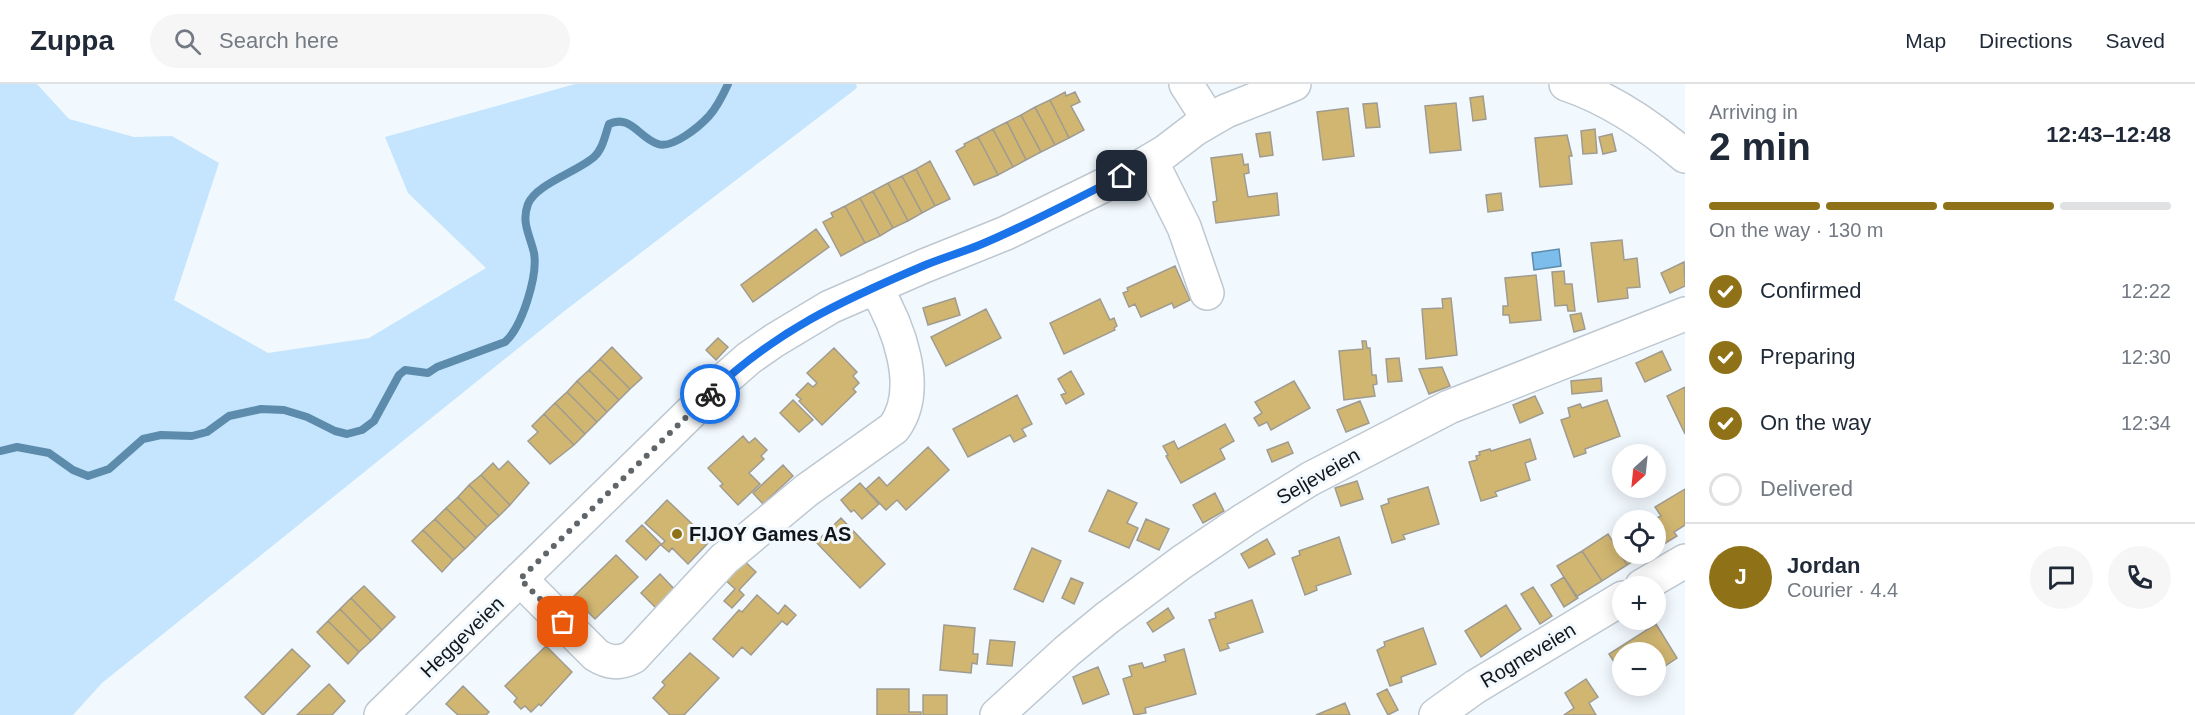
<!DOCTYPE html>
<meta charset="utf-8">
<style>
:root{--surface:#fff;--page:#f6f6f7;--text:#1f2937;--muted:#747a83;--line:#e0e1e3;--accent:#8f7217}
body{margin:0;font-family:Helvetica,sans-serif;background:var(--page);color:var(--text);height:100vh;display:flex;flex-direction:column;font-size:22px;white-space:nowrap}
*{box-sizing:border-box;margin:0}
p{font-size:20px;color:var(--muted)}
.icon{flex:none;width:33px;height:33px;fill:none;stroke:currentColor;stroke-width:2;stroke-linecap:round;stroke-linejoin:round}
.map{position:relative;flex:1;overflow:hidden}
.drawer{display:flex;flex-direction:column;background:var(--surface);width:510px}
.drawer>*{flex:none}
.needle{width:39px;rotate:207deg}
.controls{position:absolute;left:1612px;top:360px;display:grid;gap:12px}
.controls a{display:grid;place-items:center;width:54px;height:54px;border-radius:50%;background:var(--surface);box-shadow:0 3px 15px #0003;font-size:30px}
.pin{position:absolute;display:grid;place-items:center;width:51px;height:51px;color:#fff;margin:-26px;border-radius:12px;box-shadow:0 3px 9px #0006}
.courier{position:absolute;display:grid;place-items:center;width:60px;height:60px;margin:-30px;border:4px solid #1a73e8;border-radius:50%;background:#fff;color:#222;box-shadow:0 2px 8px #0007}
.summary em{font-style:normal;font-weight:800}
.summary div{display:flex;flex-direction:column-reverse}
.summary{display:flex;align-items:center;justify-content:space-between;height:102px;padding:0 24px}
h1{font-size:39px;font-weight:800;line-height:45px}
.bar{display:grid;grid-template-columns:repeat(4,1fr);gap:9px 6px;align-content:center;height:72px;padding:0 24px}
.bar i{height:8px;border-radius:4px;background:var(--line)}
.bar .selected{background:var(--accent)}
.bar p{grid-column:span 4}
.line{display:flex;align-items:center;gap:15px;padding:0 24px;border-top:2px solid var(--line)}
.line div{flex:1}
.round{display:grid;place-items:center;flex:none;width:63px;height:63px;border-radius:32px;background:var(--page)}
ol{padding:0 24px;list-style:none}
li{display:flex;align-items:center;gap:18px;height:66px}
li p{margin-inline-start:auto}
li .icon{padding:6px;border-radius:50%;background:var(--accent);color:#fff;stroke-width:4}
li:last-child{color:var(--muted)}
li i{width:33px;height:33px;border:3px solid var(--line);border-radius:50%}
header{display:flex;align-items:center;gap:36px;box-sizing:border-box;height:84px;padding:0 30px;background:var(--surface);border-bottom:2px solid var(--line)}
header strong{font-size:28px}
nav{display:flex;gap:33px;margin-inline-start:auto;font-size:21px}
.search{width:420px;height:54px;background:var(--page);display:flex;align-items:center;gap:15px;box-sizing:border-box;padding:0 21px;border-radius:33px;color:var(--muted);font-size:22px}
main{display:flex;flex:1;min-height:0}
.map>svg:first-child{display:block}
</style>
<header>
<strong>Zuppa</strong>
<div class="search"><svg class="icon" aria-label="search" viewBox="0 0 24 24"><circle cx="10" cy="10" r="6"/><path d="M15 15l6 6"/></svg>Search here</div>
<nav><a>Map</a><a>Directions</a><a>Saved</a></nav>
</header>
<main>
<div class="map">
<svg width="1685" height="631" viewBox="0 0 1685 631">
<rect width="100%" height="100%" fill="#f2f9fe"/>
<path fill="#c4e5fd" d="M0,0H37L69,35L134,53L172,52L219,79L174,216L268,269L369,254L486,184L408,109L385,53L575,0H856L857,4L567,225L102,599L73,631H0Z"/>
<path fill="#7cbdeb" stroke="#5c8bac" stroke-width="1.5" d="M1559,165L1561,182L1534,186L1532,169Z"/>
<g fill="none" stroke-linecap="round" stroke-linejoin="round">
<path stroke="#5c8bac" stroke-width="8" d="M0,367L17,363L49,369L73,386L88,392L109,385L143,355L161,351L192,352L207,348L229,332L261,325L284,326L307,333L335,347L347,350L362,346L374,337L399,291L405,286L428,289L437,283L505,258C522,243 538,192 534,169C530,151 521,139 528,120C536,100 577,88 594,73C603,65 605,51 609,40C631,30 639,54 658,60C672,65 699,43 709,32C717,23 723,11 728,0"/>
</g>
<path fill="#d1b671" stroke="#9f9b90" stroke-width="1.5" d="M1065,8L1066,12L1075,8L1080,18L1071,22L1084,46L1069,54L1050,16Z
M1483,12L1486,35L1473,37L1470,14Z
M1050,16L1069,54L1055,61L1035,23Z
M1377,19L1380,43L1366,44L1363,20Z
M1456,19L1461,66L1430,69L1425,22Z
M1035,23L1055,61L1041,68L1021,31Z
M1348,24L1354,72L1323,76L1317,28Z
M1021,31L1041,68L1026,76L1007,38Z
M1007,38L1026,76L1013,83L993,45Z
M993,45L1013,83L998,91L978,53Z
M1595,45L1597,69L1583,70L1581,47Z
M1270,48L1273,71L1260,73L1256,50Z
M1612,50L1616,67L1603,70L1599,53Z
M1567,51L1572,72H1569L1572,100L1540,103L1535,54Z
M978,53L998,91L974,101L956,67L965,62L964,60Z
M1242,70L1244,81L1248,80L1249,89L1244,90L1248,113L1277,109L1279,131L1216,139L1213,118L1217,117L1211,74Z
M930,77L950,115L935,122L916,85Z
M916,85L935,122L922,129L902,92Z
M902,92L922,129L908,137L888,99Z
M888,99L908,137L893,144L873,107Z
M873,107L893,144L880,152L860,114Z
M1501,109L1503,126L1488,128L1486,111Z
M860,114L880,152L865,159L845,122Z
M845,122L865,159L841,172L823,138L833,133L831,129Z
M816,145L829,163L753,218L741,201Z
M1622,156L1624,176L1637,174L1640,203L1627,204L1628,214L1598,218L1591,159Z
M1684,178L1685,202L1670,209L1661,189Z
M1175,182L1190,216L1174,224L1172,219L1141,233L1135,220L1129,223L1123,209L1128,207L1127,204Z
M1564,187L1565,200H1572L1575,227H1568L1567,221L1555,222L1552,188Z
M1536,191L1541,236L1510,239L1509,231H1503V222H1508L1505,194Z
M955,214L960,231L928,241L923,224Z
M1451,214L1457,271L1426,275L1422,225L1443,224L1442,215Z
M1100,215L1110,236L1114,234L1117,242L1114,244L1115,246L1064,270L1050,239Z
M986,225L1001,254L946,282L931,253Z
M1581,229L1585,245L1574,248L1570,231Z
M718,254L728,263L716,276L706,266Z
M1362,257H1366L1367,264H1370L1372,291H1376L1377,300L1373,301L1375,312L1344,316L1339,267L1363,265Z
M612,263L642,294L630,305L600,275Z
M834,264L857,288L853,292L859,299L853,305L856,308L822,341L799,317L801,315L796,311L808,299L813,303L817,299L807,289Z
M1662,267L1671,286L1645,298L1636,279Z
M1399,274L1402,297L1388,298L1386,275Z
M600,275L630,305L619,316L589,286Z
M1442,283L1450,302L1429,310L1419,285Z
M589,286L619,316L607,328L577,297Z
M1071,287L1084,310L1066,320L1061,311L1066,309L1058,295Z
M1601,294L1602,307L1572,310L1571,297Z
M577,297L607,328L597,338L567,308Z
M1294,297L1310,324L1271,346L1267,338L1259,342L1254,334L1262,329L1255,318Z
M1685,303V350L1667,312Z
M567,308L597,338L585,350L555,319Z
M1017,311L1032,340L1022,345L1026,352L1014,358L1010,351L968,373L953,345Z
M1535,312L1543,329L1520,339L1513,321Z
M793,316L813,336L799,348L780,329Z
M1607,316L1620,352L1585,365L1586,369L1574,373L1561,336L1570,333L1568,324L1580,320L1582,324Z
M1360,317L1369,339L1346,348L1337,326Z
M555,319L585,350L574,361L544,330Z
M544,330L574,361L550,380L528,357L538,348L532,342Z
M1225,340L1234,357L1220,365L1225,375L1181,399L1166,372L1168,371L1163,362L1174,357L1178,365Z
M743,352L749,359L755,354L767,366L761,372L764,375L749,389L760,400L738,421L720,402L723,400L708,384Z
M1530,355L1536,375L1525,379L1530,396L1495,408L1497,412L1481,417L1469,378L1477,376L1476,372L1480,371L1479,368L1490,365L1491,367Z
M1288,358L1293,369L1272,378L1267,366Z
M928,363L949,386L906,426L897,416L886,426L866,405L879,393L887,402Z
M508,377L529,399L510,421L481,391L493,379L499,386Z
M783,381L793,392L763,420L753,409Z
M481,391L510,421L499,432L469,401Z
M1357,397L1363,415L1341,422L1335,404Z
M860,399L879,420L862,435L854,426L851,428L841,416Z
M469,401L499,432L487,443L458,413Z
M1428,403L1439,440L1403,451L1405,455L1392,459L1381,422L1389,419L1388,415Z
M1685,405V441L1674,448L1677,452L1664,460L1656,447V436H1653L1661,432L1655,423Z
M1108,406L1137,419L1127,439L1138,444L1129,464L1089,447Z
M1215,409L1224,427L1203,439L1193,421Z
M458,413L487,443L476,454L446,424Z
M667,416L710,457L688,480L672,464L669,468L661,461L665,457L645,439Z
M446,424L476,454L465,465L435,435Z
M841,434L885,480L860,504L816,458Z
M435,435L465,465L453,476L423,446Z
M1146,435L1169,445L1159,466L1137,456Z
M642,441L661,460L646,476L626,457Z
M423,446L453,476L442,488L412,457Z
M1608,450L1627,481L1602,497L1582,467Z
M1339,453L1351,490L1316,502L1317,506L1305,511L1292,474L1300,471L1299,467Z
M1267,455L1275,470L1249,484L1241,470Z
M1032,464L1061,477L1043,518L1014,505Z
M1623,464V470H1645L1627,481L1618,467Z
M1582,467L1602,497L1576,513L1557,482Z
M616,471L638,493L595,535L573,513Z
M739,472L756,488L739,506L744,511L732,524L724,517L735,505L721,492Z
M660,490L678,509L659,527L641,509Z
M1564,493L1578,514L1564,523L1551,501Z
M1071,494L1083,499L1074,520L1062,514Z
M364,502L395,533L382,546L351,514Z
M1533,503L1552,532L1540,540L1521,510Z
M757,511L778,530L785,521L796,531L787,541L782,537L751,571L742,563L733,573L713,555L739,526L742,528Z
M351,514L382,546L371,557L340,525Z
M1252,516L1263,548L1227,560L1229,564L1220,567L1209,536L1216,534L1215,529Z
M1506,521L1521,545L1481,573L1465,547Z
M1168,524L1174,534L1153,548L1147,539Z
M340,525L371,557L359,568L328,537Z
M328,537L359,568L348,580L317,548Z
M1656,540L1677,574L1656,588V568H1623V592L1609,570Z
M944,541L975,544L973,570H978L977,580L972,579L971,589L940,586Z
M1423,544L1436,580L1401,593L1402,598L1390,602L1377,566L1385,562L1384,558Z
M990,556L1015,558L1012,582L987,580Z
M546,562L572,588L541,622L539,620L531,628L525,622L521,625L514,618L517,614L505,602Z
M292,565L310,582L263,631L245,613Z
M1184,565L1196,610L1145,624L1146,629L1134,631L1123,595L1132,592L1129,582L1142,579L1144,584L1166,577L1164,571Z
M690,569L719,594L684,631H670L653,614L665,601L662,598Z
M1098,583L1109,610L1083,620L1073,593Z
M1586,595L1598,613L1589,619L1596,631H1564L1574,624L1565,609Z
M329,600L345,617L332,631H297Z
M463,602L489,628L486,631H458L446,620Z
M877,605H909V628H921V631H877Z
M1387,605L1398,626L1388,631L1377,610Z
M923,611H947V631H923Z
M1345,619L1350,631H1316Z"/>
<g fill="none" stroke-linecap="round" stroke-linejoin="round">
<defs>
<path id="minor" d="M1186,0L1209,36
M1566,0C1611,15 1649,41 1685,72
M1151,77L1184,143L1207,209
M520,495L596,571C609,579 619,580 633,573L724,475L807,406L894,344C923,305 898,241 875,203
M1642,502L1685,477
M381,631L725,295L749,274L775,256L830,223L924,182L1006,149L1133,87L1165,68L1195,45L1226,27L1294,0
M997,631L1067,567L1107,534L1182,478L1244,436L1310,395L1449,323L1685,230
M1436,631L1475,603L1623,514"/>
</defs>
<use href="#minor" stroke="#bec8d1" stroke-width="36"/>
<use href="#minor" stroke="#fff" stroke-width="33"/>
</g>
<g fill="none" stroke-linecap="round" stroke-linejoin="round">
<path stroke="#606569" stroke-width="6" stroke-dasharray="0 10.8" d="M563,538L520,495L710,310"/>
<path stroke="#1a73e8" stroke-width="8" d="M710,310C775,247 841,217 923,182C942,174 963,168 982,160C1030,140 1075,115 1122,92"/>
</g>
<circle fill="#8f7217" stroke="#f2f9fe" stroke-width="2" cx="677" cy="450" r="6"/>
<g text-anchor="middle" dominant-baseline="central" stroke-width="6" stroke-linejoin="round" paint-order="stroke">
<g font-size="20" fill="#121619" stroke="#f2f9fe">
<text transform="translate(1318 392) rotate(-30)">Seljeveien</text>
<text transform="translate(462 553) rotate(-44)">Heggeveien</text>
<text transform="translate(1528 571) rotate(-31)">Rogneveien</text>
</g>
<g font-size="20" font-weight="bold" fill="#121619" stroke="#f2f9fe" text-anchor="start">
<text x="689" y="450">FIJOY Games AS</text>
</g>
</g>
</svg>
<div class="controls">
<a><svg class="needle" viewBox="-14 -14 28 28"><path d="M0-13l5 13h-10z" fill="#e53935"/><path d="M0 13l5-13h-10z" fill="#747a83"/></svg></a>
<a><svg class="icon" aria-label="locate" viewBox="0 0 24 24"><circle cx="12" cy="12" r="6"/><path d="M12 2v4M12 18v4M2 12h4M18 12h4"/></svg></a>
<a>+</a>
<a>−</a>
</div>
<div class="pin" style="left:563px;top:538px;background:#ea580c"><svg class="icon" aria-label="bag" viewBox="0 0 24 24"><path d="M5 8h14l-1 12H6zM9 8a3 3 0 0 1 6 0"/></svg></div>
<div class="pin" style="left:1122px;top:92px;background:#1f2937"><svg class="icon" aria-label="home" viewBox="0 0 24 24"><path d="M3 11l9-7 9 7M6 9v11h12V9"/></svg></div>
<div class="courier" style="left:710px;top:310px"><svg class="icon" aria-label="bike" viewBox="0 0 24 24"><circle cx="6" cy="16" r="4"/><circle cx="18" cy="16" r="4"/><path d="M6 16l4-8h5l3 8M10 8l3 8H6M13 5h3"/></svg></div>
</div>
<section class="drawer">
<div class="summary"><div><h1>2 min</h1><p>Arriving in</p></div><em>12:43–12:48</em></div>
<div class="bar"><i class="selected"></i><i class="selected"></i><i class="selected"></i><i></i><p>On the way · 130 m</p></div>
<ol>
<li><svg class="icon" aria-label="check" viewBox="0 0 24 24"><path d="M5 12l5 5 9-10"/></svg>Confirmed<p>12:22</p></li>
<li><svg class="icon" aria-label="check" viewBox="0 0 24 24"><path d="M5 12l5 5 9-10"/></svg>Preparing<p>12:30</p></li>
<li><svg class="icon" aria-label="check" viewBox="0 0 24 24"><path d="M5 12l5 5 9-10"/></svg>On the way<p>12:34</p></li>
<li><i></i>Delivered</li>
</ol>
<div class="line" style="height:108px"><b class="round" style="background:var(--accent);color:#fff">J</b><div><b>Jordan</b><p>Courier · 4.4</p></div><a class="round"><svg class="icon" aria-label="chat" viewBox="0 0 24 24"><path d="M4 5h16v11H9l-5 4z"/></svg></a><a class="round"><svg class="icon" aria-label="phone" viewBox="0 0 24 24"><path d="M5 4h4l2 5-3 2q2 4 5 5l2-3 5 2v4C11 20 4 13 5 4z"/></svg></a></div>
</section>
</main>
